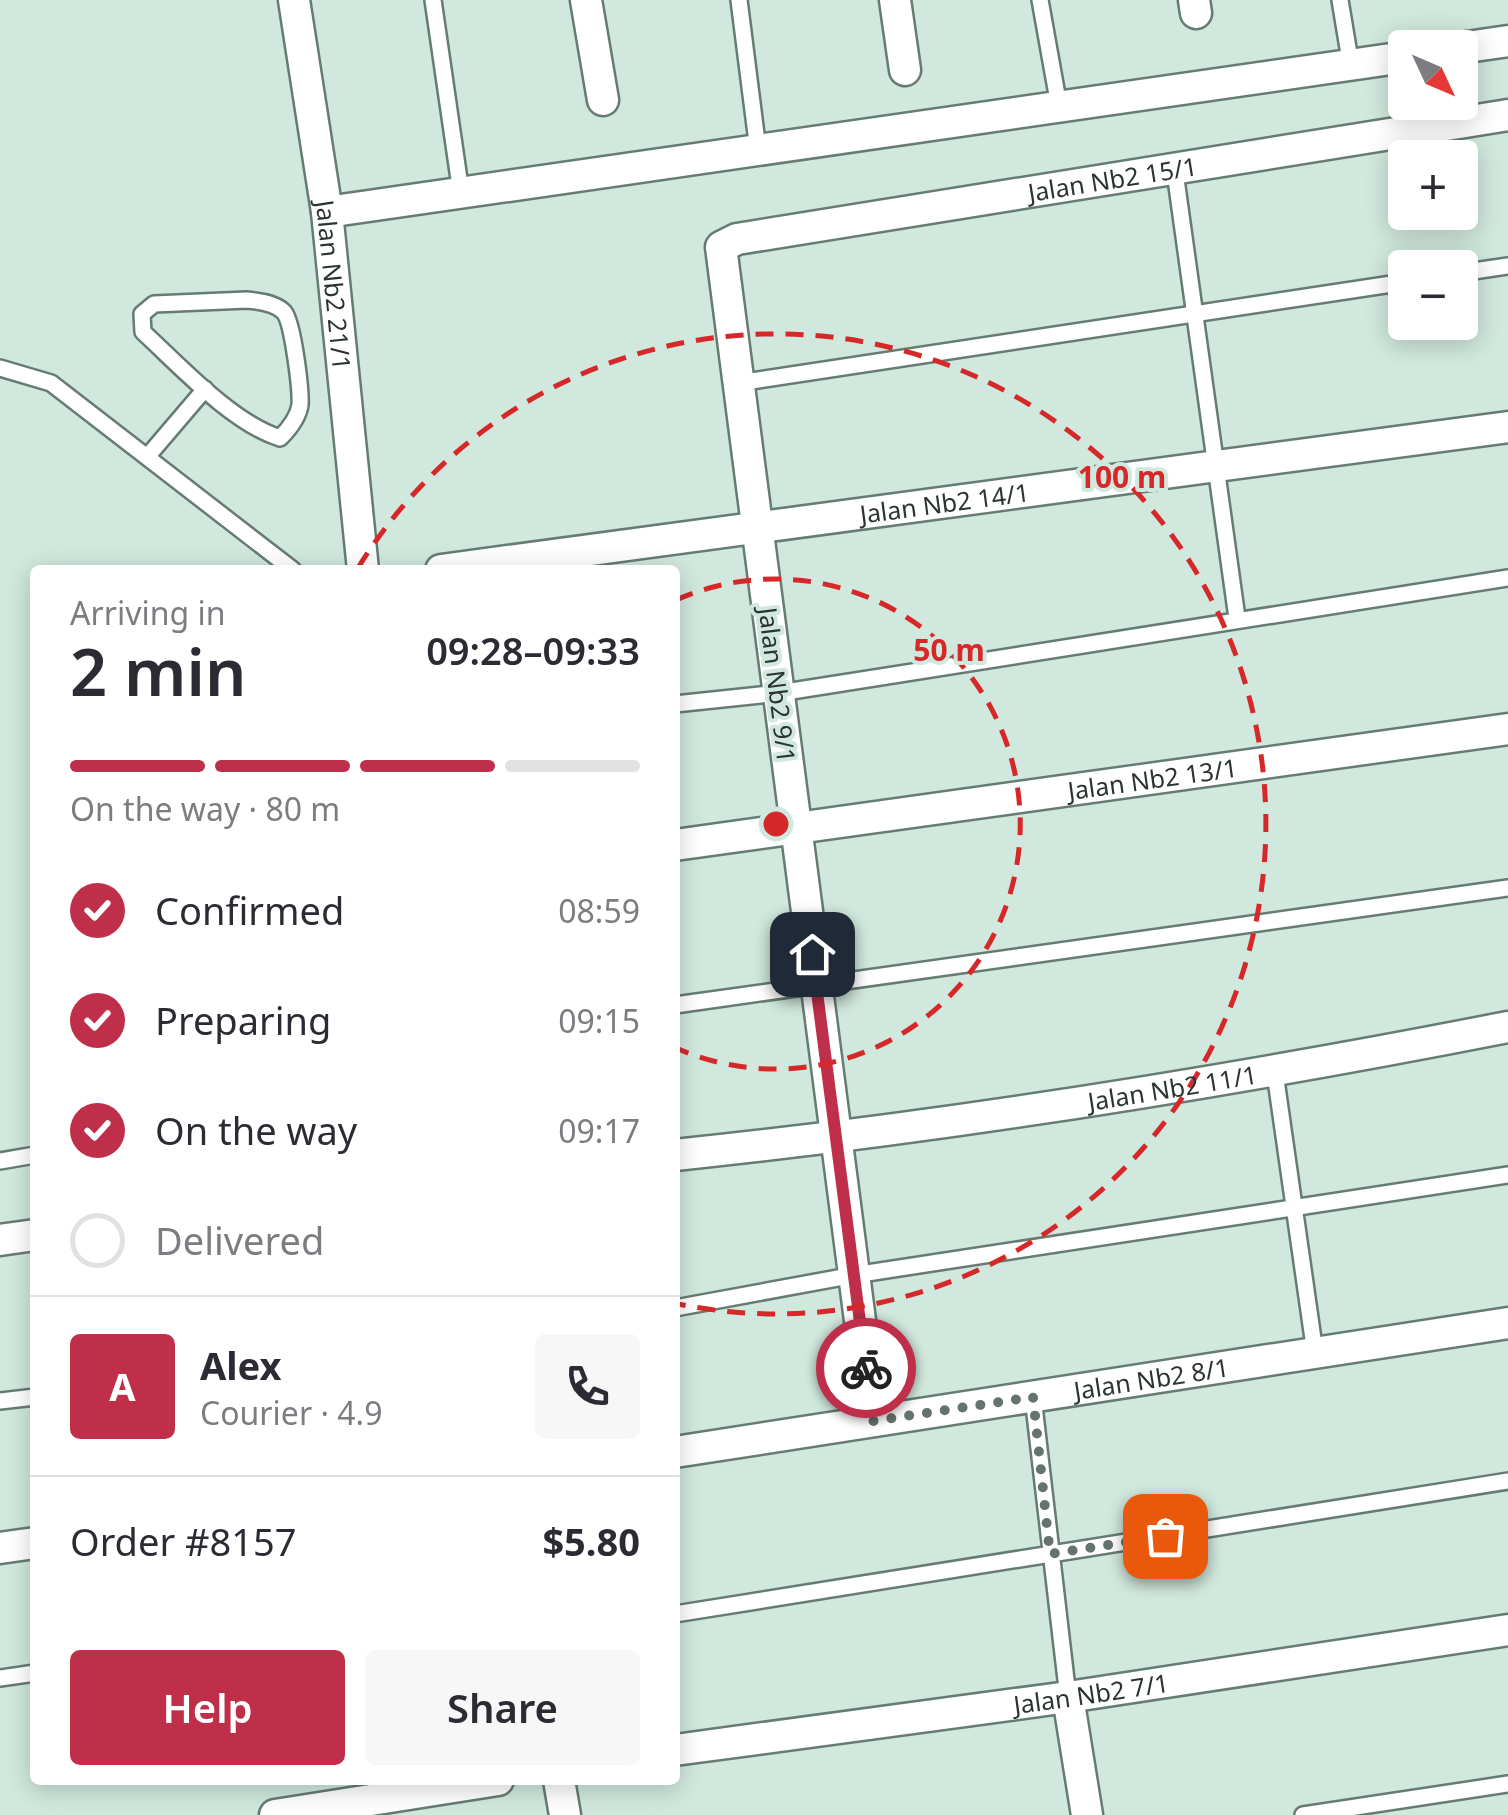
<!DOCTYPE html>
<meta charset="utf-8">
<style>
:root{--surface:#fff;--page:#f7f7f7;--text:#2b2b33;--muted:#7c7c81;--line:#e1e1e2;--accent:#c02f49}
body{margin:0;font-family:"Noto Sans",sans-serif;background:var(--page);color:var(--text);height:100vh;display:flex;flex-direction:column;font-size:38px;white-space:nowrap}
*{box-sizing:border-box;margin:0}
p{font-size:32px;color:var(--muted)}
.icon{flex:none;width:55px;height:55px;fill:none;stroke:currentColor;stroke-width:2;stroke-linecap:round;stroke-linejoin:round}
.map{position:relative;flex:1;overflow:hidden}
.details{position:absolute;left:30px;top:565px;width:650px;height:1220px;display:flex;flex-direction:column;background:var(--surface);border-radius:10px;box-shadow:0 5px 25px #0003}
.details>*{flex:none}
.needle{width:65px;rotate:134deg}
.tools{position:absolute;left:1388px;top:30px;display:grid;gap:20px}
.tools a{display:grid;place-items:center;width:90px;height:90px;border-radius:10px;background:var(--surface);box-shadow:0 5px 25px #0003;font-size:50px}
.pin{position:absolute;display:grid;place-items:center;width:85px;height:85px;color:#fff;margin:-42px;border-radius:20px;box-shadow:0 5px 15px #0006}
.courier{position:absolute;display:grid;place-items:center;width:100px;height:100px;margin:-50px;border:8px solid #c02f49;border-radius:50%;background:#fff;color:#222;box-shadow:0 2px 12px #0007}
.summary em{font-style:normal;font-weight:600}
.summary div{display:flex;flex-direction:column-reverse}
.summary{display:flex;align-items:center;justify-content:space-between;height:170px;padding:0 40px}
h1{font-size:65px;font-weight:600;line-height:75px}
.bar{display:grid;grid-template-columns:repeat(4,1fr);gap:15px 10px;align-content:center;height:120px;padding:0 40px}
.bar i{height:12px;border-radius:8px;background:var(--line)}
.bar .active{background:var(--accent)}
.bar p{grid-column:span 4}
.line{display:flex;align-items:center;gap:25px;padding:0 40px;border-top:2px solid var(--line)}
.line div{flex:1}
.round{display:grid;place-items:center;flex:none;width:105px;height:105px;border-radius:10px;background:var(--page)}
ol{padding:0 40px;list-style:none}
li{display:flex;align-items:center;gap:30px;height:110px}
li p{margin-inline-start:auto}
li .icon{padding:10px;border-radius:50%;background:var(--accent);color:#fff;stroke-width:4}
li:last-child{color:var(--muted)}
li i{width:55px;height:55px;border:5px solid var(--line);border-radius:50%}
.button{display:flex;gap:20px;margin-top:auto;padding:20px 40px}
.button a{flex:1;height:115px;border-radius:10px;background:var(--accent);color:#fff;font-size:40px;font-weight:600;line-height:115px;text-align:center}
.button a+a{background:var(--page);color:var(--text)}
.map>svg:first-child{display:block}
</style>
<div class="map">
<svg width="1508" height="1815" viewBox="0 0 1508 1815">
<rect width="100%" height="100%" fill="#d0e8dd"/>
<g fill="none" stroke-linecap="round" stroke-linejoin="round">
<defs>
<path id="service" d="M433,0L461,193
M739,0L758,150
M1040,0L1059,106
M1340,0L1351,66
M1175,172L1237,618
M1460,273L1508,266
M247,300C259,301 275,303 284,312C293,323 301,390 300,405C298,418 289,429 280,438C232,423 179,365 143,332L142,314L154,304Z
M0,368L51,383L293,570
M738,383L1405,282
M147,457L205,389
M675,704L779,693L1508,578
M675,1005L1508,888
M1275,1073L1315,1353
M0,1161L35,1155
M675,1308L854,1275L1508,1175
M1033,1397L1068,1697
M0,1401L35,1397
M675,1614L1508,1481
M0,1678L35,1673
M1303,1815L1508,1784"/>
<g id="minor">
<path id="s1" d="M294,0L327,212L363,570"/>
<path d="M586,0L603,100"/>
<path d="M895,0L905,70"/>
<path d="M1194,0L1196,13"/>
<path d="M1460,48L1508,41"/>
<path d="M327,212L1405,57"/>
<path id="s2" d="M441,570L1508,427"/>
<path id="s3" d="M675,845L1508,729"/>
<path id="s4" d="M675,1155C955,1126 1232,1081 1508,1027"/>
<path d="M0,1240L35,1235"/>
<path id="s5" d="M873,1421L721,247L737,239L1508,115"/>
<path id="s6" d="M675,1452L1508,1323"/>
<path d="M0,1548L35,1543"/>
<path d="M1068,1697L1087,1815"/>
<path id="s7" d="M675,1750L1068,1697L1508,1630"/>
<path d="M559,1780L565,1815"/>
<path d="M275,1815L498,1780"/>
</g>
</defs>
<use href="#service" stroke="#667c72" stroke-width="20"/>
<use href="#minor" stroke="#667c72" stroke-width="35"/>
<use href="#service" stroke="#fff" stroke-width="15"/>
<use href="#minor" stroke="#fff" stroke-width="30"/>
</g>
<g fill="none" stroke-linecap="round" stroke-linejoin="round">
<path stroke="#65736d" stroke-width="10" stroke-dasharray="0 18" d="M866,1368L873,1421L1033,1397L1050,1554L1165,1536"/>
<path stroke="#c02f49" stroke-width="12" d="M812,954L866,1368"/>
</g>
<g fill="none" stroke="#d62828" stroke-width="5" stroke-dasharray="18 12">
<path d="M676 600A245 245 0 1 1 676 1048"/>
<path d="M358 568A490 490 0 1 1 678 1304"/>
</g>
<g text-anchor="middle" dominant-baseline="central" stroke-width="8" stroke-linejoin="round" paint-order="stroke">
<g font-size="25" fill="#2b3430" stroke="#d0e8dd">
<text stroke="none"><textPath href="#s5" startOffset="1582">Jalan Nb2 15/1</textPath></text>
<text stroke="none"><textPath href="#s1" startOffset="288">Jalan Nb2 21/1</textPath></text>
<text stroke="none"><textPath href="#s2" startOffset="508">Jalan Nb2 14/1</textPath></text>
<text transform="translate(778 685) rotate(83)">Jalan Nb2 9/1</text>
<text stroke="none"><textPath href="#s3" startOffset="482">Jalan Nb2 13/1</textPath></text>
<text stroke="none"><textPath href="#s4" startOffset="502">Jalan Nb2 11/1</textPath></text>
<text stroke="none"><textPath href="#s6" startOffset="482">Jalan Nb2 8/1</textPath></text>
<text stroke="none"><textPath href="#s7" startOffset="420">Jalan Nb2 7/1</textPath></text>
</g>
</g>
<circle cx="776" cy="824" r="15" fill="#d62828" stroke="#d0e8dd" stroke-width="5"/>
<g font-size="30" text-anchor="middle" font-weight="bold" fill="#d62828" stroke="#d0e8dd" stroke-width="8" stroke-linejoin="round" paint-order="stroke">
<text x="1122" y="488">100 m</text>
<text x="949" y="661">50 m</text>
</g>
</svg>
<div class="tools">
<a><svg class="needle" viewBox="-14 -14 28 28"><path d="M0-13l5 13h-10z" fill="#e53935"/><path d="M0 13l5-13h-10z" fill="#7c7c81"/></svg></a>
<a>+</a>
<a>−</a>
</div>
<div class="pin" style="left:1165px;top:1536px;background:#ea580c"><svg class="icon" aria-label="bag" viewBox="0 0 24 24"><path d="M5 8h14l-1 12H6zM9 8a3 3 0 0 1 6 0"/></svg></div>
<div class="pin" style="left:812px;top:954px;background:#1f2937"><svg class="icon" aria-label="home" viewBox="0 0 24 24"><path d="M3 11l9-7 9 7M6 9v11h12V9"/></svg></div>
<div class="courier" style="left:866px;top:1368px"><svg class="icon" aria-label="bike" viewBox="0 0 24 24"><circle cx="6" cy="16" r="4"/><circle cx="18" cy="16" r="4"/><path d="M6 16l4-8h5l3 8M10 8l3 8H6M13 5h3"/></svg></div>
<section class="details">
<div class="summary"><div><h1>2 min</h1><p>Arriving in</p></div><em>09:28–09:33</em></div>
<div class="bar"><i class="active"></i><i class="active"></i><i class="active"></i><i></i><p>On the way · 80 m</p></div>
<ol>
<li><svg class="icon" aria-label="check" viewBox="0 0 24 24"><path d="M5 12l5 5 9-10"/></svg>Confirmed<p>08:59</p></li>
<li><svg class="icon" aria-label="check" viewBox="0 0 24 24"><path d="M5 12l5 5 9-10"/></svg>Preparing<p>09:15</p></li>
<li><svg class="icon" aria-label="check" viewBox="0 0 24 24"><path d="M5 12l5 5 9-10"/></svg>On the way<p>09:17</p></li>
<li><i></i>Delivered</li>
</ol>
<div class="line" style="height:180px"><b class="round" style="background:var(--accent);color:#fff">A</b><div><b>Alex</b><p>Courier · 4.9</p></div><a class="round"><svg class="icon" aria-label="phone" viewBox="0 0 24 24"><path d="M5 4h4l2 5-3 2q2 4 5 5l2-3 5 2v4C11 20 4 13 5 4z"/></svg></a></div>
<div class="line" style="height:130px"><div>Order #8157</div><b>$5.80</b></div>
<div class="button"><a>Help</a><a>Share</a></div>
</section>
</div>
